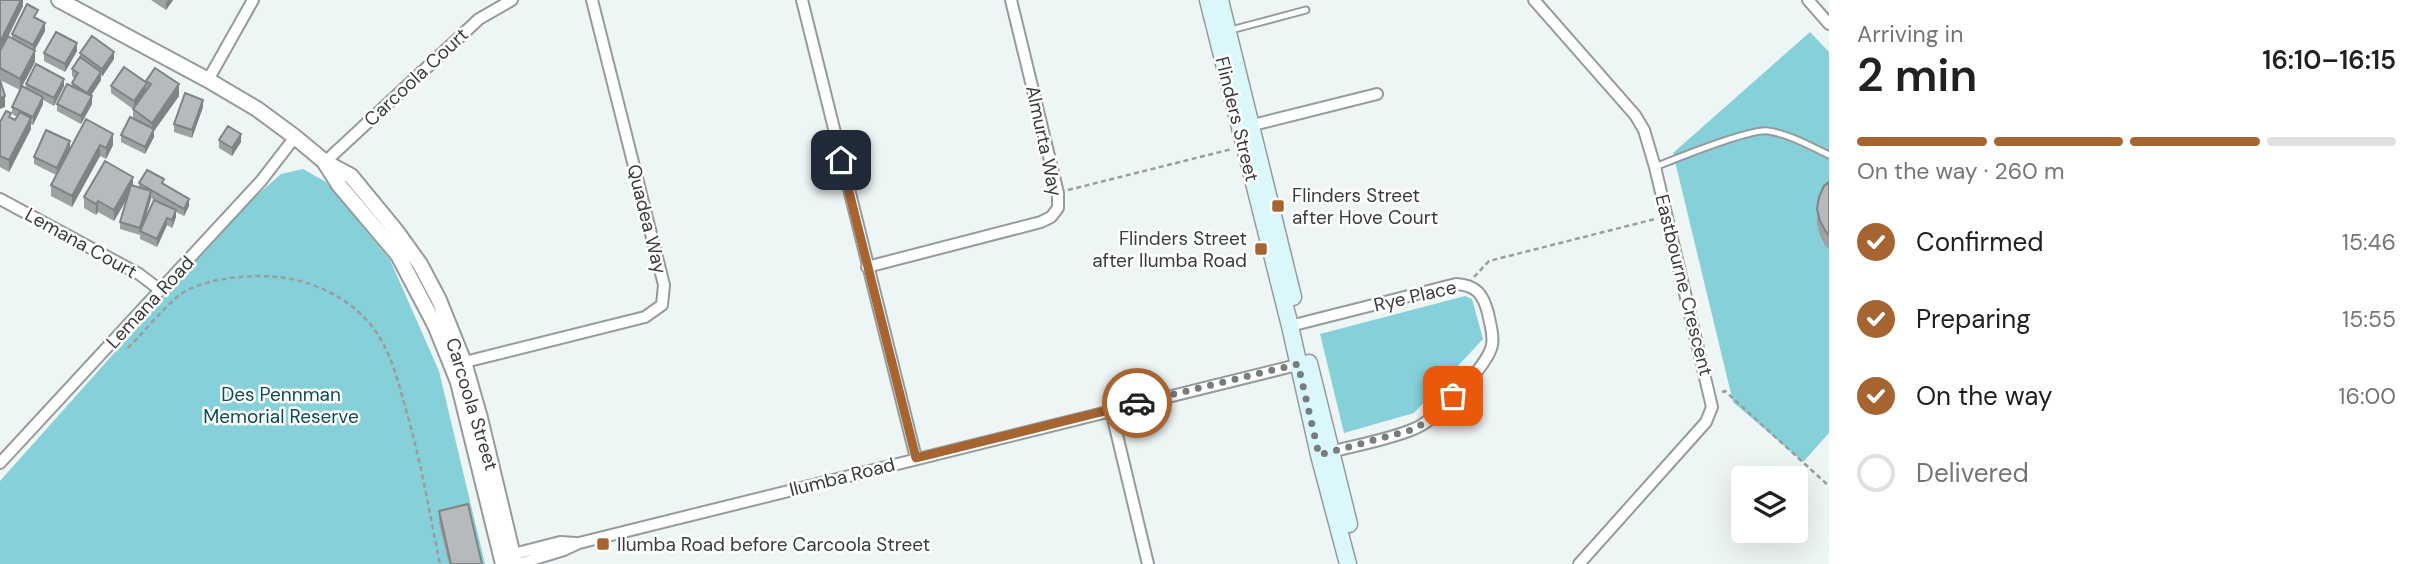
<!DOCTYPE html>
<meta charset="utf-8">
<style>
:root{--surface:#fff;--page:#f2f2f2;--text:#202124;--muted:#757577;--line:#e0e0e0;--accent:#a66431}
body{margin:0;font-family:"DM Sans",sans-serif;background:var(--page);color:var(--text);height:100vh;display:flex;flex-direction:column;font-size:26px;white-space:nowrap}
*{box-sizing:border-box;margin:0}
p{font-size:23px;color:var(--muted)}
.icon{flex:none;width:38px;height:38px;fill:none;stroke:currentColor;stroke-width:2;stroke-linecap:round;stroke-linejoin:round}
.map{position:relative;flex:1;overflow:hidden}
.details{display:flex;flex-direction:column;background:var(--surface);width:595px}
.details>*{flex:none}
.buttons{position:absolute;left:1731px;top:466px;display:grid;gap:14px}
.buttons a{display:grid;place-items:center;width:77px;height:77px;border-radius:7px;background:var(--surface);box-shadow:0 7px 28px #0002;font-size:35px}
.pin{position:absolute;display:grid;place-items:center;width:60px;height:60px;color:#fff;margin:-30px;border-radius:14px;box-shadow:0 4px 10px #0006}
.courier{position:absolute;display:grid;place-items:center;width:70px;height:70px;margin:-35px;border:5px solid #a66431;border-radius:50%;background:#fff;color:#222;box-shadow:0 2px 9px #0007}
.overview em{font-style:normal;font-weight:600}
.overview div{display:flex;flex-direction:column-reverse}
.overview{display:flex;align-items:center;justify-content:space-between;height:119px;padding:0 28px}
h1{font-size:46px;font-weight:600;line-height:52px}
.bar{display:grid;grid-template-columns:repeat(4,1fr);gap:10px 7px;align-content:center;height:84px;padding:0 28px}
.bar i{height:9px;border-radius:5px;background:var(--line)}
.bar .on{background:var(--accent)}
.bar p{grid-column:span 4}
ol{padding:0 28px;list-style:none}
li{display:flex;align-items:center;gap:21px;height:77px}
li p{margin-inline-start:auto}
li .icon{padding:7px;border-radius:50%;background:var(--accent);color:#fff;stroke-width:4}
li:last-child{color:var(--muted)}
li i{width:38px;height:38px;border:4px solid var(--line);border-radius:50%}
main{display:flex;flex:1;min-height:0}
.map>svg:first-child{display:block}
</style>
<main>
<div class="map">
<svg width="1829" height="564" viewBox="0 0 1829 564">
<rect width="100%" height="100%" fill="#eef5f5"/>
<path fill="#85d0d9" d="M1810,32L1829,52V433L1803,462L1733,402L1673,153Z
M303,169L326,182L390,260L439,371L485,564H0V481L249,202L281,174Z
M1465,296L1472,299L1483,339L1414,413L1344,433L1320,334Z"/>
<g fill="none" stroke-linecap="round" stroke-linejoin="round">
<defs>
<path id="service" d="M1231,30L1306,10
M1655,167C1675,159 1751,128 1768,131C1789,134 1810,146 1829,155"/>
<path id="minor" d="M802,0L916,458
M1534,0L1635,115L1644,130L1655,167L1712,407L1706,422L1579,564
M1808,0L1829,24
M208,80L253,0
M1245,127L1377,94
M325,162L479,19L512,0
M0,199L139,274L160,290
M867,267L1041,222L1051,217L1058,208V193L1011,0
M1290,326L1456,284C1476,285 1483,294 1488,313C1490,324 1494,335 1492,345C1488,366 1435,420 1416,428C1389,440 1356,445 1327,453
M457,364L645,317L662,305L664,285L592,0
M1111,410L1148,564
M0,463L261,181L295,137
M506,556L560,542L576,543
M518,564L564,550L579,543L1305,363"/>
<path id="tertiary" d="M59,0L208,80L257,109L295,137L325,162L351,176L397,232L420,264L439,300L464,362L480,418L515,564
M325,163L339,185L398,255L435,325L458,382L503,564"/>
<path id="secondary" d="M1208,0L1290,326L1319,455L1348,564
M1220,0L1293,297
M1309,363L1349,524"/>
</defs>
<use href="#service" stroke="#959b9c" stroke-width="9"/>
<use href="#minor" stroke="#959b9c" stroke-width="14"/>
<use href="#tertiary" stroke="#959b9c" stroke-width="18"/>
<use href="#secondary" stroke="#959b9c" stroke-width="19"/>
<path stroke="#989d9d" stroke-width="2.5" stroke-dasharray="5 3.5" stroke-linecap="butt" d="M1068,190L1232,149
M1474,277L1489,261L1655,219
M128,348C144,332 159,313 176,298C198,278 250,274 278,277C315,281 352,299 374,329C390,351 397,377 404,403C420,456 429,510 440,564
M1722,392L1725,391L1829,486"/>
<use href="#service" stroke="#fff" stroke-width="5"/>
<use href="#minor" stroke="#fff" stroke-width="10"/>
<use href="#tertiary" stroke="#fff" stroke-width="14"/>
<use href="#secondary" stroke="#daf8fc" stroke-width="16"/>
</g>
<path fill="#9ca1a2" fill-rule="evenodd" d="M0,0H23V6L8,37L12,38V34L38,18L37,19L45,31L34,51L35,62L20,90L0,80Z
M151,0H173L166,10Z
M77,51L65,72L44,61V53Z
M80,53L114,59L101,76V80L91,96L92,104L81,124L57,111V104L72,86V83L75,79L72,76V69L80,57Z
M146,81L179,96L154,131V137L145,154L121,142V135L133,119V109L111,93V86L146,83Z
M26,84L64,86L54,106L43,100V104L33,125L31,124V129L9,172L0,167V122L11,118L15,120L17,117L12,114V107L26,88Z
M203,107L192,138L174,132V124Z
M86,119L113,145L106,159L100,156L72,207L51,196V185L56,175L34,164V157L70,149Z
M219,140L241,142L232,156L219,148Z
M1829,182V249L1826,247L1820,236L1817,224V209Z
M139,183L164,184L189,206L184,216L176,212V217L172,228L167,225L157,247L140,239V235L120,229V222L128,197L114,221L98,212L96,215L84,208V197L133,186L139,188ZM151,198L158,202L145,219Z
M439,511L482,564H449L439,523Z"/>
<path fill="#7f8384" d="M21,0H23V6L0,53V42Z
M168,0H173L166,10V3Z
M45,23V31L33,53V45Z
M77,43V51L65,72V64Z
M35,51V62L20,90V79Z
M114,52V59L102,77V69Z
M101,72V80L87,101V93Z
M64,79V86L54,106V98Z
M146,84V91L134,109V101Z
M179,84V96L154,131V137L145,154V147L152,133V123Z
M5,96V107L0,109V98Z
M92,96V104L81,124V116Z
M43,97V104L33,125V117Z
M203,100V107L192,138V130Z
M31,118V129L9,172V160Z
M113,134V145L106,159V148Z
M241,134V142L232,156V148Z
M70,141V149L57,175V168Z
M100,145V156L72,207V196Z
M133,177V188L114,221V210Z
M151,191V199L141,232L140,231V228Z
M189,199V206L184,216V209Z
M98,201V212L96,215V204Z
M176,210V217L172,228V220Z
M167,218V225L157,247V239Z"/>
<path fill="#b5bbbc" stroke="#7f8384" stroke-width="2" d="M0,0H21L0,42Z
M27,4L38,10L34,17L45,23L33,45L12,34Z
M56,32L77,43L65,64L44,53Z
M8,36L35,51L20,79L0,68V51Z
M92,36L114,52L102,69L80,53Z
M80,57L101,72L87,93L72,83L78,73L72,69Z
M36,64L64,79L54,98L26,84Z
M124,67L147,83L134,101L111,86Z
M155,68L179,84L152,123L133,109L151,84L146,81Z
M0,80L5,96L0,98Z
M67,84L92,96L81,116L57,104Z
M22,86L43,97L33,117L12,107Z
M185,93L203,100L192,130L174,124Z
M6,111L11,113L9,117L15,120L20,112L31,118L9,160L0,156V122Z
M130,117L154,129L145,147L121,135Z
M86,119L113,134L106,148L100,145L72,196L51,185Z
M228,126L241,134L232,148L219,140Z
M46,130L70,141L57,168L34,157Z
M105,161L133,177L114,210L98,201L96,204L84,197Z
M147,170L164,179L162,183L189,199L184,209L139,183Z
M1829,182V235L1826,232L1820,221L1817,209L1819,197L1824,186Z
M131,185L151,191L140,228L120,222Z
M154,200L176,210L172,220L167,218L157,239L140,231Z
M468,504L482,564H451L439,511Z"/>
<g fill="none" stroke-linecap="round" stroke-linejoin="round">
<path stroke="#787c7d" stroke-width="7" stroke-dasharray="0 12.6" d="M1137,403L1298,364L1319,455L1415,429L1437,414L1453,396"/>
<path stroke="#a66431" stroke-width="9" d="M841,160L916,458L1137,403"/>
</g>
<g fill="#a66431" stroke="#fff" stroke-width="2.5">
<rect x="1271" y="199" width="14" height="14" rx="3.5"/>
<rect x="1254" y="242" width="14" height="14" rx="3.5"/>
<rect x="596" y="537" width="14" height="14" rx="3.5"/>
</g>
<g text-anchor="middle" dominant-baseline="central" stroke-width="5" stroke-linejoin="round" paint-order="stroke">
<g font-size="19" fill="#393b3c" stroke="#fff">
<text transform="translate(416 77) rotate(-43)">Carcoola Court</text>
<text transform="translate(1237 119) rotate(76)">Flinders Street</text>
<text transform="translate(1044 141) rotate(78)">Almurta Way</text>
<text transform="translate(647 219) rotate(76)">Quadea Way</text>
<text transform="translate(81 243) rotate(29)">Lemana Court</text>
<text transform="translate(1684 285) rotate(76)">Eastbourne Crescent</text>
<text transform="translate(1415 296) rotate(-13)">Rye Place</text>
<text transform="translate(150 302) rotate(-47)">Lemana Road</text>
<text transform="translate(472 404) rotate(73)">Carcoola Street</text>
<text transform="translate(842 477) rotate(-14)">Ilumba Road</text>
</g>
<g font-size="19" fill="#393b3c" stroke="#fff" text-anchor="start">
<text x="1292" y="195">Flinders Street<tspan x="1292" dy="22">after Hove Court</tspan></text>
<text x="1247" y="238" text-anchor="end">Flinders Street<tspan x="1247" dy="22">after Ilumba Road</tspan></text>
<text x="617" y="544">Ilumba Road before Carcoola Street</text>
</g>
<g font-size="19" fill="#0c4b51" stroke="#fff">
<text x="281" y="394">Des Pennman<tspan x="281" dy="22">Memorial Reserve</tspan></text>
</g>
</g>
</svg>
<div class="buttons">
<a><svg class="icon" aria-label="layers" viewBox="0 0 24 24"><path d="M12 4l9 5-9 5-9-5zM3 14l9 5 9-5"/></svg></a>
</div>
<div class="pin" style="left:1453px;top:396px;background:#ea580c"><svg class="icon" aria-label="bag" viewBox="0 0 24 24"><path d="M5 8h14l-1 12H6zM9 8a3 3 0 0 1 6 0"/></svg></div>
<div class="pin" style="left:841px;top:160px;background:#1f2937"><svg class="icon" aria-label="home" viewBox="0 0 24 24"><path d="M3 11l9-7 9 7M6 9v11h12V9"/></svg></div>
<div class="courier" style="left:1137px;top:403px"><svg class="icon" aria-label="car" viewBox="0 0 24 24"><path d="M5 17H2v-5l4-1 3-4h7l3 4 3 1v5h-3M9 17h6M6 11h13"/><circle cx="7" cy="17" r="2"/><circle cx="17" cy="17" r="2"/></svg></div>
</div>
<section class="details">
<div class="overview"><div><h1>2 min</h1><p>Arriving in</p></div><em>16:10–16:15</em></div>
<div class="bar"><i class="on"></i><i class="on"></i><i class="on"></i><i></i><p>On the way · 260 m</p></div>
<ol>
<li><svg class="icon" aria-label="check" viewBox="0 0 24 24"><path d="M5 12l5 5 9-10"/></svg>Confirmed<p>15:46</p></li>
<li><svg class="icon" aria-label="check" viewBox="0 0 24 24"><path d="M5 12l5 5 9-10"/></svg>Preparing<p>15:55</p></li>
<li><svg class="icon" aria-label="check" viewBox="0 0 24 24"><path d="M5 12l5 5 9-10"/></svg>On the way<p>16:00</p></li>
<li><i></i>Delivered</li>
</ol>
</section>
</main>
